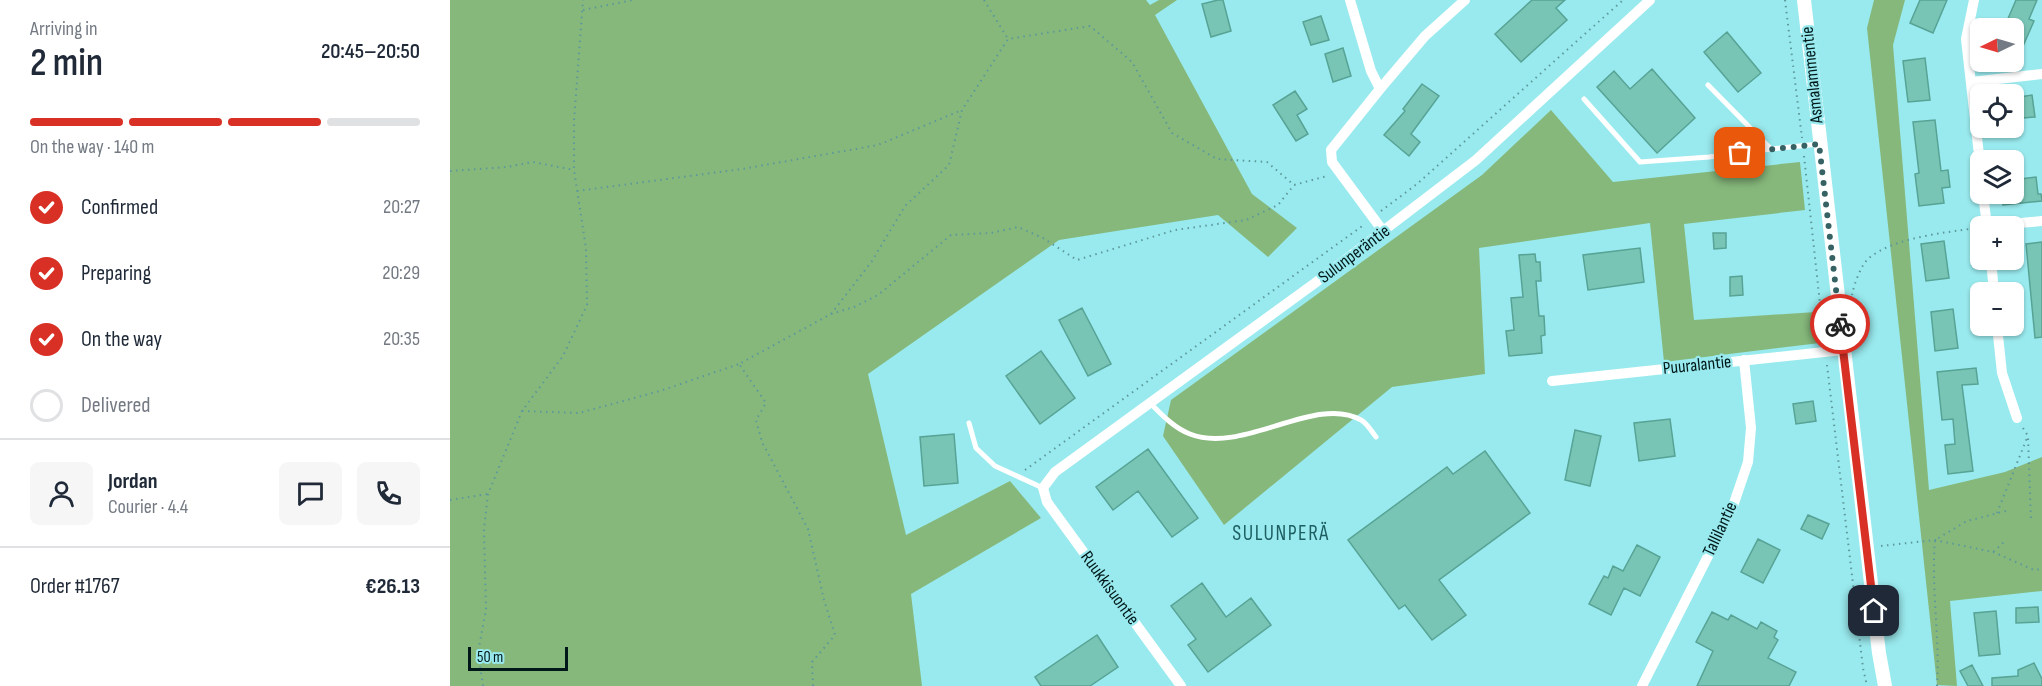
<!DOCTYPE html>
<meta charset="utf-8">
<style>
:root{--surface:#fff;--page:#f6f6f7;--text:#1f2937;--muted:#747a83;--line:#e0e1e3;--accent:#d93025}
body{margin:0;font-family:"Sofia Sans Condensed",sans-serif;background:var(--page);color:var(--text);height:100vh;display:flex;flex-direction:column;font-size:22px;white-space:nowrap}
*{box-sizing:border-box;margin:0}
p{font-size:20px;color:var(--muted)}
.icon{flex:none;width:33px;height:33px;fill:none;stroke:currentColor;stroke-width:2;stroke-linecap:round;stroke-linejoin:round}
.map{position:relative;flex:1;overflow:hidden}
.drawer{display:flex;flex-direction:column;background:var(--surface);width:450px}
.drawer>*{flex:none}
.needle{width:39px;rotate:265deg}
.tools{position:absolute;left:1520px;top:18px;display:grid;gap:12px}
.tools a{display:grid;place-items:center;width:54px;height:54px;border-radius:9px;background:var(--surface);box-shadow:0 2px 4px #0004;font-size:30px}
.scale{position:absolute;left:18px;bottom:15px;width:100px;box-sizing:border-box;padding-left:6px;border:3px solid #001819;border-top:0;font-size:16px;line-height:21px;white-space:nowrap;color:#001819;-webkit-text-stroke:4px #99eaee;paint-order:stroke}
.pin{position:absolute;display:grid;place-items:center;width:51px;height:51px;color:#fff;margin:-26px;border-radius:12px;box-shadow:0 3px 9px #0006}
.courier{position:absolute;display:grid;place-items:center;width:60px;height:60px;margin:-30px;border:4px solid #d93025;border-radius:50%;background:#fff;color:#222;box-shadow:0 2px 8px #0007}
.overview em{font-style:normal;font-weight:600}
.overview div{display:flex;flex-direction:column-reverse}
.overview{display:flex;align-items:center;justify-content:space-between;height:102px;padding:0 30px}
h1{font-size:39px;font-weight:600;line-height:45px}
.bar{display:grid;grid-template-columns:repeat(4,1fr);gap:9px 6px;align-content:center;height:72px;padding:0 30px}
.bar i{height:8px;border-radius:4px;background:var(--line)}
.bar .selected{background:var(--accent)}
.bar p{grid-column:span 4}
.line{display:flex;align-items:center;gap:15px;padding:0 30px;border-top:2px solid var(--line)}
.line div{flex:1}
.round{display:grid;place-items:center;flex:none;width:63px;height:63px;border-radius:9px;background:var(--page)}
ol{padding:0 30px;list-style:none}
li{display:flex;align-items:center;gap:18px;height:66px}
li p{margin-inline-start:auto}
li .icon{padding:6px;border-radius:50%;background:var(--accent);color:#fff;stroke-width:4}
li:last-child{color:var(--muted)}
li i{width:33px;height:33px;border:3px solid var(--line);border-radius:50%}
main{display:flex;flex:1;min-height:0}
.map>svg:first-child{display:block}
</style>
<main>
<section class="drawer">
<div class="overview"><div><h1>2 min</h1><p>Arriving in</p></div><em>20:45–20:50</em></div>
<div class="bar"><i class="selected"></i><i class="selected"></i><i class="selected"></i><i></i><p>On the way · 140 m</p></div>
<ol>
<li><svg class="icon" aria-label="check" viewBox="0 0 24 24"><path d="M5 12l5 5 9-10"/></svg>Confirmed<p>20:27</p></li>
<li><svg class="icon" aria-label="check" viewBox="0 0 24 24"><path d="M5 12l5 5 9-10"/></svg>Preparing<p>20:29</p></li>
<li><svg class="icon" aria-label="check" viewBox="0 0 24 24"><path d="M5 12l5 5 9-10"/></svg>On the way<p>20:35</p></li>
<li><i></i>Delivered</li>
</ol>
<div class="line" style="height:108px"><a class="round"><svg class="icon" aria-label="person" viewBox="0 0 24 24"><circle cx="12" cy="8" r="4"/><path d="M4 21q1-7 8-7t8 7"/></svg></a><div><b>Jordan</b><p>Courier · 4.4</p></div><a class="round"><svg class="icon" aria-label="chat" viewBox="0 0 24 24"><path d="M4 5h16v11H9l-5 4z"/></svg></a><a class="round"><svg class="icon" aria-label="phone" viewBox="0 0 24 24"><path d="M5 4h4l2 5-3 2q2 4 5 5l2-3 5 2v4C11 20 4 13 5 4z"/></svg></a></div>
<div class="line" style="height:78px"><div>Order #1767</div><b>€26.13</b></div>
</section>
<div class="map">
<svg width="1592" height="686" viewBox="0 0 1592 686">
<rect width="100%" height="100%" fill="#99eaee"/>
<path fill="#86b87b" d="M0,0H696L700,5L709,0H727L705,15L802,194L847,228L818,257L768,215L609,240L418,374L456,535L560,481L591,518L461,594L472,686H0Z
M1424,0H1455L1443,45L1479,490L1555,472L1592,457V591L1500,601L1507,686L1487,685L1417,28Z
M1101,110L1163,182L1350,162L1355,210L1234,224L1244,320L1366,312L1370,343L1214,362L1200,223L1029,248L1035,374L942,387L774,525L713,436L721,400L1032,175Z"/>
<path fill="#78c5b6" stroke="#57a395" stroke-width="1.5" d="M768,0H773L781,31L761,37L752,4Z
M1082,0H1115L1106,8L1117,20L1071,62L1045,34Z
M1470,0H1497L1483,33L1460,23Z
M1566,0H1587L1579,19L1584,21L1563,69V28H1554Z
M871,16L879,40L861,45L853,22Z
M1277,32L1311,73L1288,92L1254,52Z
M893,48L901,76L883,82L875,54Z
M1475,58L1480,100L1458,102L1453,61Z
M1202,69L1245,118L1207,153L1147,87L1164,71L1180,89Z
M972,84L989,96L961,134L970,142L959,156L934,135L955,111L953,109Z
M845,91L857,109L847,115L858,134L846,141L823,105Z
M1582,95L1585,117L1563,119V98Z
M1485,120L1491,171L1498,170L1500,187L1492,188L1494,203L1469,206L1465,174L1469,173L1463,122Z
M1586,177L1588,194H1591L1592,201L1553,205L1551,194H1563V180Z
M1263,233H1276V248L1264,249Z
M1494,241L1499,278L1476,281L1471,244Z
M1592,242V337L1585,338L1576,244Z
M1190,248L1194,282L1138,290L1133,255Z
M1085,254L1086,262H1090L1091,281H1086L1089,316H1094L1095,335L1091,336L1092,353L1059,356L1056,331L1064,330L1061,298L1073,297L1069,255Z
M1292,276L1293,295L1280,296V277Z
M632,308L661,364L638,376L609,320Z
M1503,309L1508,348L1485,351L1481,312Z
M591,351L625,398L590,424L556,376Z
M1526,368L1528,384L1512,385L1523,471L1498,474L1495,445L1505,444L1503,419L1492,420L1487,372Z
M1363,401L1366,421L1346,424L1343,404Z
M1220,419L1225,456L1189,461L1184,423Z
M1125,430L1151,436L1140,486L1115,480Z
M504,434L508,483L474,486L470,437Z
M698,449L748,518L722,537L688,491L663,510L646,487Z
M1035,451L1080,513L989,580L1016,615L982,640L955,605L949,609L898,540L997,467L1003,474Z
M1358,515L1379,524L1372,539L1351,529Z
M1308,539L1330,550L1313,583L1291,572Z
M1187,545L1210,557L1190,596L1174,588L1161,615L1139,604L1154,576L1158,578L1163,566L1173,571Z
M752,583L776,617L801,598L821,625L758,672L738,645L746,639L721,606Z
M1588,607L1589,622L1566,623V608Z
M1546,611L1550,654L1529,656L1524,613Z
M1262,612L1278,620L1281,615L1307,629L1311,622L1327,631L1324,637L1328,640L1318,658L1346,672L1339,686H1247L1263,651L1246,642Z
M647,635L668,667L640,686H591L585,677Z
M1584,663L1592,679V686H1542V678L1568,676V670Z
M1522,665L1533,686H1518L1510,671Z"/>
<g fill="none" stroke-linecap="round" stroke-linejoin="round">
<path stroke="#5d989b" stroke-width="2" stroke-dasharray="1.5 4.5" stroke-linecap="butt" d="M534,0L558,39
M1335,0L1352,138
M133,10L183,0
M1354,156L1374,341
M0,171L57,167L83,162L124,170
M127,191L292,169L428,145L512,110
M931,211L967,184L1173,0
M1402,295C1404,284 1411,265 1419,258C1445,237 1494,233 1526,228
M381,314L404,307L428,295L501,235L541,233L568,227L593,238L627,260L725,230L796,220L828,205L844,185
M1405,325V313
M1377,365L1413,668L1417,686
M72,411L129,413L210,391L289,364
M1573,428L1578,436L1581,522
M575,470L915,224
M0,500L38,494
M1547,513L1577,438
M1431,546L1485,540L1543,552L1554,542
M1543,552L1584,570L1592,569
M33,686L28,652L36,610L34,529L38,494L72,411L113,356L137,305L136,248L124,170V121L133,0
M363,686L362,662L385,635L374,600L358,529L312,442L306,420L316,403L289,364L381,314L422,261L455,206L499,165L512,110L558,39L640,26L682,62L722,133L767,159L817,162L844,185L877,176
M1487,686C1490,637 1481,589 1485,540L1517,521L1556,511"/>
<path stroke="#fff" stroke-width="5" d="M1258,85L1321,149L1369,144
M1134,99L1190,162L1259,157L1321,149
M700,403C711,414 724,428 740,434C793,455 865,394 911,420C917,423 922,432 926,437
M519,423L526,448L545,466L593,488"/>
<path stroke="#fff" stroke-width="10" d="M900,0L921,71L930,89L881,150L882,162L933,231
M1524,0L1516,39L1530,164
M1521,82L1592,74
M930,89L975,36L1015,0
M1533,194L1537,226L1592,221
M1541,260L1544,292
M1547,326L1552,373L1567,418
M1102,381L1393,350
M731,686L597,502L593,488L605,472L865,283L1026,160L1200,0
M1192,686L1282,509L1298,462L1301,428L1294,360"/>
<path stroke="#fff" stroke-width="14" d="M1354,0L1429,653L1435,686"/>
</g>
<g fill="none" stroke-linecap="round" stroke-linejoin="round">
<path stroke="#366264" stroke-width="6" stroke-dasharray="0 10.8" d="M1290,153L1369,144L1390,324"/>
<path stroke="#d93025" stroke-width="8" d="M1390,324L1424,611"/>
</g>
<g text-anchor="middle" dominant-baseline="central" stroke-width="4.5" stroke-linejoin="round" paint-order="stroke">
<g font-size="18" fill="#001819" stroke="#99eaee">
<text transform="translate(1362 75) rotate(-96)">Asmalammentie</text>
<text transform="translate(904 254) rotate(-37)">Sulunperäntie</text>
<text transform="translate(1247 365) rotate(-6)">Puuralantie</text>
<text transform="translate(1270 529) rotate(-65)">Tallilantie</text>
<text transform="translate(660 588) rotate(54)">Ruukkisuontie</text>
</g>
<g font-size="21" letter-spacing="1.5" fill="#1d5e61" stroke="#99eaee">
<text x="831" y="533">SULUNPERÄ</text>
</g>
</g>
</svg>
<div class="tools">
<a><svg class="needle" viewBox="-14 -14 28 28"><path d="M0-13l5 13h-10z" fill="#e53935"/><path d="M0 13l5-13h-10z" fill="#747a83"/></svg></a>
<a><svg class="icon" aria-label="locate" viewBox="0 0 24 24"><circle cx="12" cy="12" r="6"/><path d="M12 2v4M12 18v4M2 12h4M18 12h4"/></svg></a>
<a><svg class="icon" aria-label="layers" viewBox="0 0 24 24"><path d="M12 4l9 5-9 5-9-5zM3 14l9 5 9-5"/></svg></a>
<a>+</a>
<a>−</a>
</div>
<div class="scale">50 m</div>
<div class="pin" style="left:1290px;top:153px;background:#ea580c"><svg class="icon" aria-label="bag" viewBox="0 0 24 24"><path d="M5 8h14l-1 12H6zM9 8a3 3 0 0 1 6 0"/></svg></div>
<div class="pin" style="left:1424px;top:611px;background:#1f2937"><svg class="icon" aria-label="home" viewBox="0 0 24 24"><path d="M3 11l9-7 9 7M6 9v11h12V9"/></svg></div>
<div class="courier" style="left:1390px;top:324px"><svg class="icon" aria-label="bike" viewBox="0 0 24 24"><circle cx="6" cy="16" r="4"/><circle cx="18" cy="16" r="4"/><path d="M6 16l4-8h5l3 8M10 8l3 8H6M13 5h3"/></svg></div>
</div>
</main>
